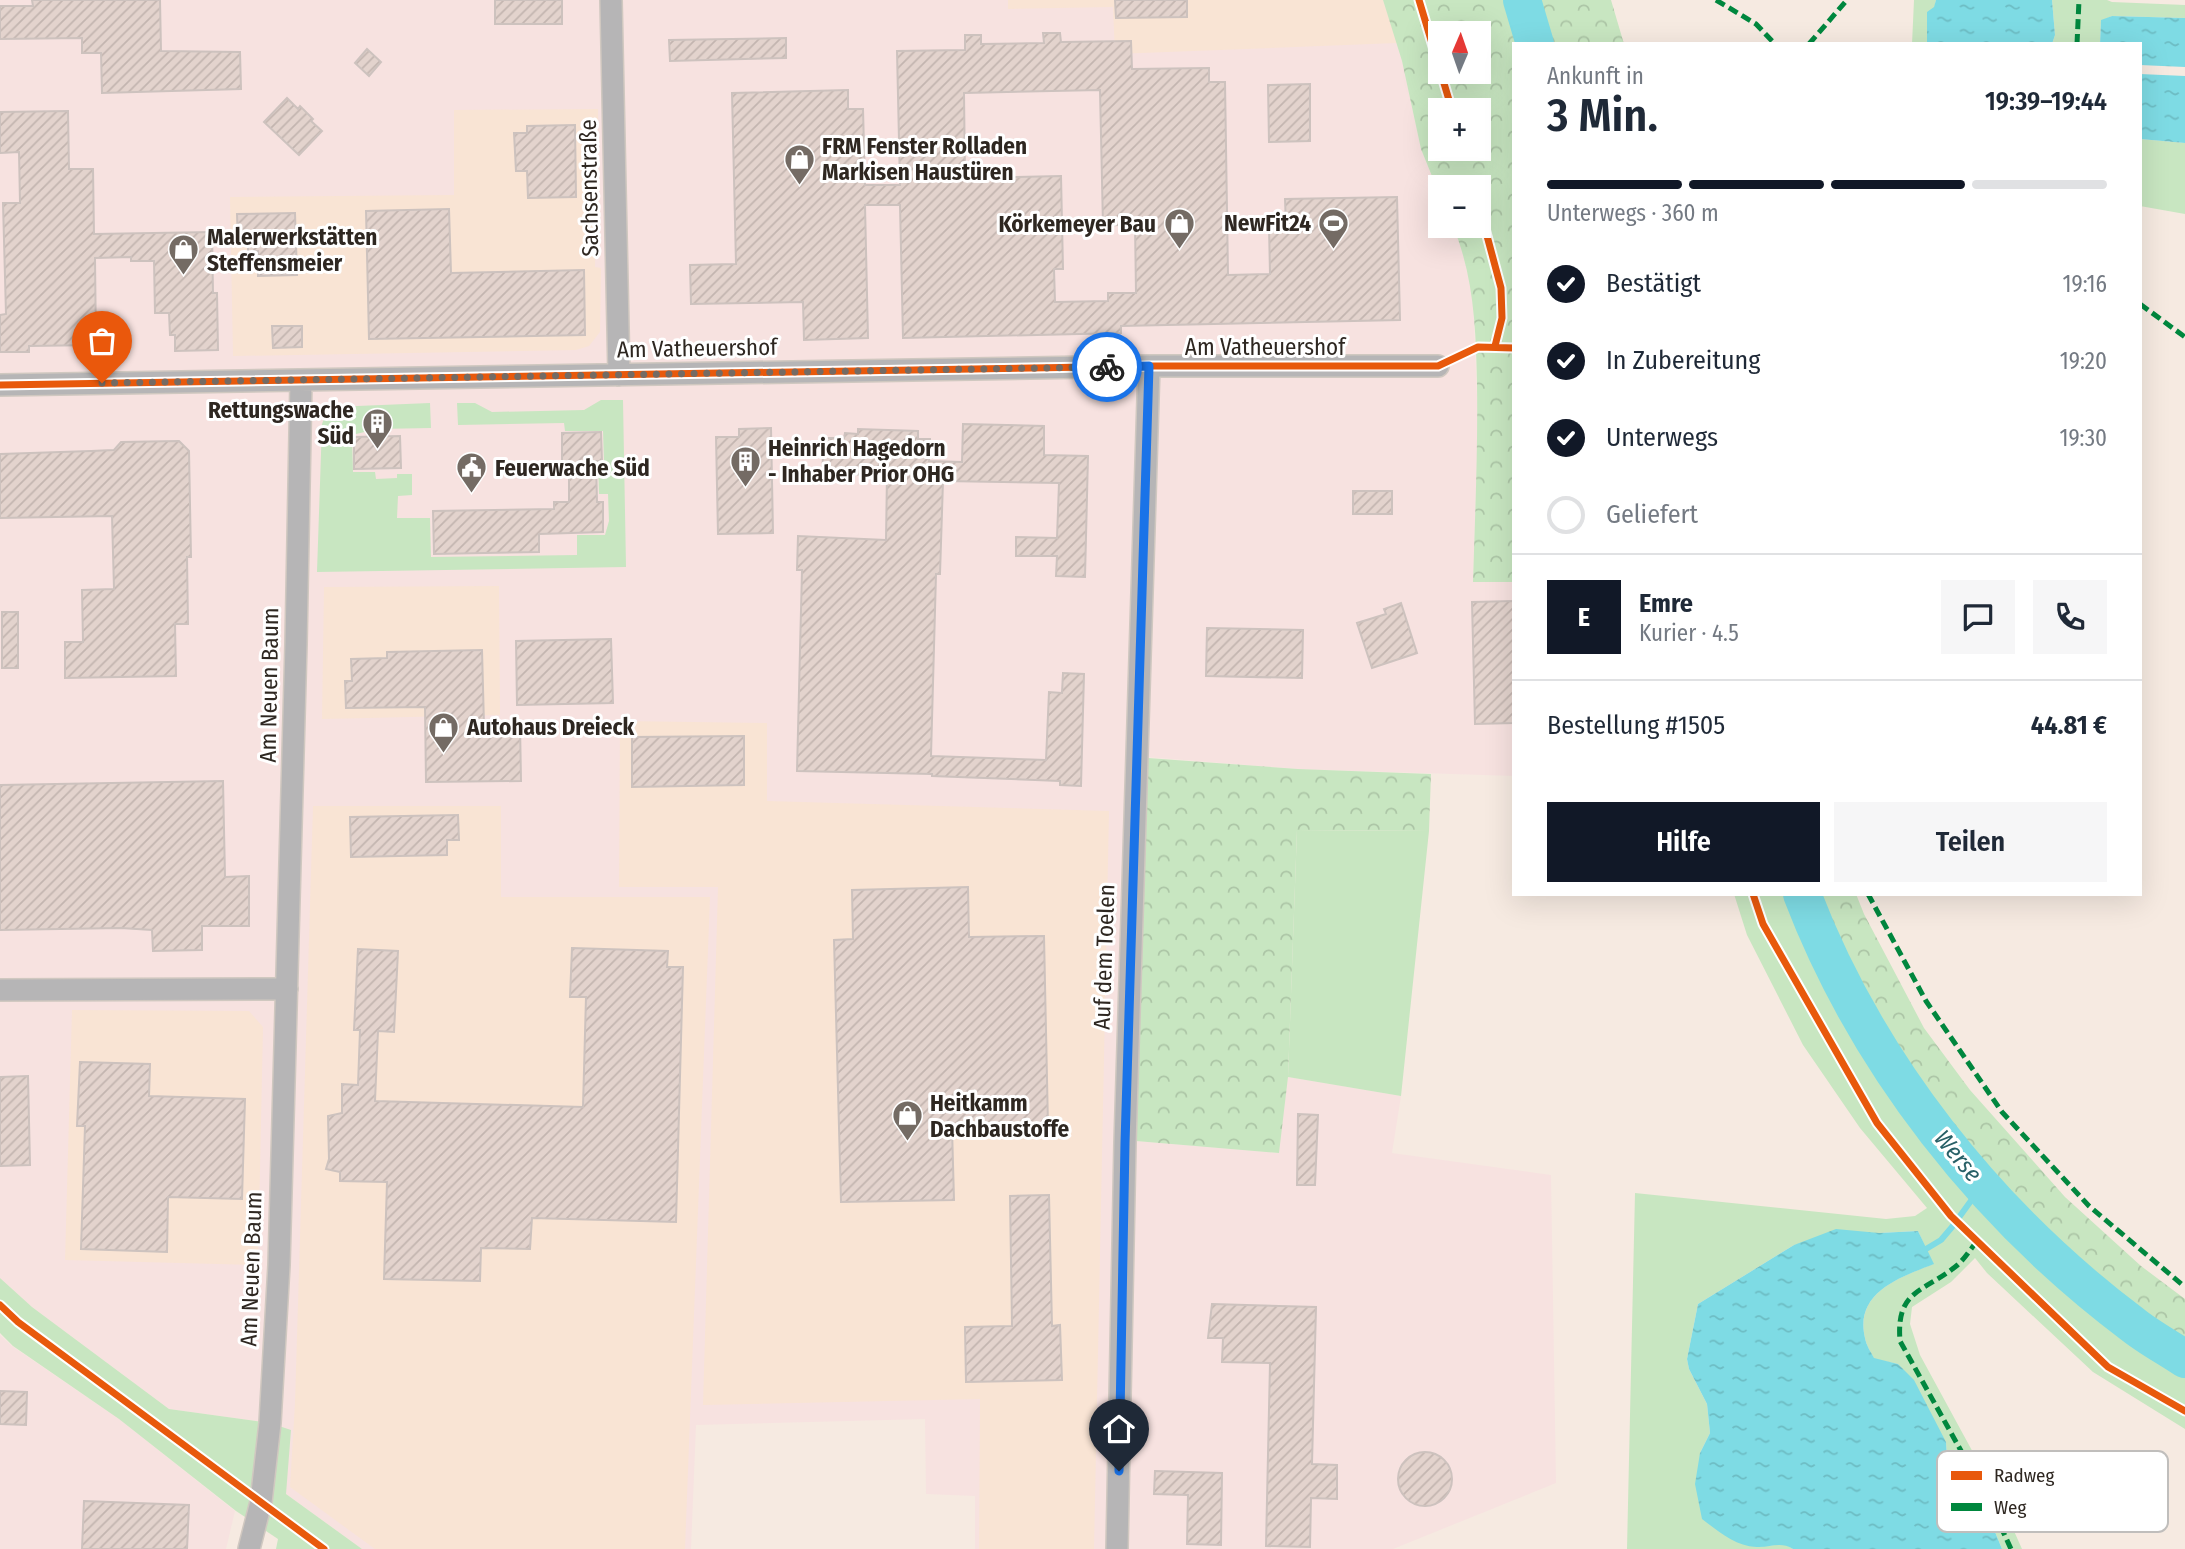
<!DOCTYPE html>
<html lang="de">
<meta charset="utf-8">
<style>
:root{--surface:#fff;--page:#f6f6f7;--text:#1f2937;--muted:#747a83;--line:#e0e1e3;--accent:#111827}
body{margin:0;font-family:"Fira Sans Condensed",sans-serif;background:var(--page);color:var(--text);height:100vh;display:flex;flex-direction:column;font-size:26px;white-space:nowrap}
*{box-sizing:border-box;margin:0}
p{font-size:23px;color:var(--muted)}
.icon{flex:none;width:38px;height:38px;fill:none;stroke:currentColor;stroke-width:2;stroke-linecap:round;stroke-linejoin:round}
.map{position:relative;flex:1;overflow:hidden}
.sheet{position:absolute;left:1512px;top:42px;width:630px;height:854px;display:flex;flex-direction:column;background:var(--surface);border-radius:0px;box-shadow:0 7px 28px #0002}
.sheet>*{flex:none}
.needle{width:46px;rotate:2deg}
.controls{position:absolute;left:1428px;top:21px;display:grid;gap:14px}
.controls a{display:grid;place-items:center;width:63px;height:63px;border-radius:0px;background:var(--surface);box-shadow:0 7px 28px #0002;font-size:35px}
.pin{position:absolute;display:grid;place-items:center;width:60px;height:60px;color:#fff;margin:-72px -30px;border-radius:50% 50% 50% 0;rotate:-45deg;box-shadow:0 0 7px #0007}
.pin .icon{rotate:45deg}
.courier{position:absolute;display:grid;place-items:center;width:70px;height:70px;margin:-35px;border:5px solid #1a73e8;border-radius:50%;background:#fff;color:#222;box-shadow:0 2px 9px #0007}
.summary em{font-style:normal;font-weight:600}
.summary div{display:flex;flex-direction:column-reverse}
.summary{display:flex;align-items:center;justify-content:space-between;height:119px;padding:0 35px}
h1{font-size:46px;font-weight:600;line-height:52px}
.bar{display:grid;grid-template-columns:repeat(4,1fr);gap:10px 7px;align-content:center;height:84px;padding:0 35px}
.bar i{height:9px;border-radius:5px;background:var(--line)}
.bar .selected{background:var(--accent)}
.bar p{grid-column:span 4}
.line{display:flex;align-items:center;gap:18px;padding:0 35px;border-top:2px solid var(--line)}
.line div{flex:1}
.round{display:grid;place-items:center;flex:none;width:74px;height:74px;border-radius:0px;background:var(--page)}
ol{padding:0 35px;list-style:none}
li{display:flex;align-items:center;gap:21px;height:77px}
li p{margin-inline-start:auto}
li .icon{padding:7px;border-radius:50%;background:var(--accent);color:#fff;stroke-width:4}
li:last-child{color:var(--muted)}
li i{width:38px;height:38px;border:4px solid var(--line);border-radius:50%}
.button{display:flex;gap:14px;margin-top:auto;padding:14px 35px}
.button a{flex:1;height:80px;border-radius:0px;background:var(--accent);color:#fff;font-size:28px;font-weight:600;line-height:80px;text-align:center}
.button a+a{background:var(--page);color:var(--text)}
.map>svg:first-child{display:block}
</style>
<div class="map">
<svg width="2185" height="1549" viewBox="0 0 2185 1549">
<defs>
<pattern id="forest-crowns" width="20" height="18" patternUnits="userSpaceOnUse" patternTransform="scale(1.75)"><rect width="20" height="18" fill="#c8e6c1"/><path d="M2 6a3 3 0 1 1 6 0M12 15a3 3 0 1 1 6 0" fill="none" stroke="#acc5a6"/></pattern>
<pattern id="water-ripples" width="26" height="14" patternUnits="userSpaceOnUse" patternTransform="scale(1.75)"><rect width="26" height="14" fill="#7edbe4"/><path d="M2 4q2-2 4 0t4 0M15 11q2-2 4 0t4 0" fill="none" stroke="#6dbcc3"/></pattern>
<pattern id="building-hatch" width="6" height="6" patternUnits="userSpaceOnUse" patternTransform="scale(1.75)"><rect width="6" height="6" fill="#e3d3cd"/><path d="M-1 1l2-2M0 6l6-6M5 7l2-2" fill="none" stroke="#c3b5b0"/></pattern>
</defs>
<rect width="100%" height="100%" fill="#f6eae1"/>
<path fill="#f7e2e0" d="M0,0H1383L1402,61L1421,149L1440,196V226H1453L1462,247L1473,298L1478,422L1473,581L1514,582V776L1298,769L1147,757L1135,1141L1278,1153L1288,1077L1401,1096L1392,1153L1551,1175L1556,1483L1393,1549H975V1496L926,1494L925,1419L696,1425L691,1549H362L286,1494L270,1423L169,1409L32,1307L0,1278Z
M0,1335L12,1346L119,1419L235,1511L226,1549H0Z"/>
<path fill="#f9e4d4" d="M1008,0H1383L1397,43L1115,54L1113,7L1008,9Z
M598,109L599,225H596L595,267L601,268L600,332L589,346L576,350L233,356L230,197L454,195V110Z
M499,586L500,715L322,719L324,587Z
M620,721L767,723V801L1109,811L1094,1549H979L980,1399L703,1405L718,887H619Z
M313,806H501V897H710L685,1549H375L290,1487L295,1403Z
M72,1010L249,1011L263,1027L258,1265L65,1260Z"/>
<path fill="#c8e6c1" d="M1914,0H1936L1927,44H1912Z
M2052,0H2107L2112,2L2185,5V18L2112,16L2101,21L2100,44H2052L2055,35Z
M2140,139L2185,143V214L2140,206Z
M601,400H623L626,567L317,572L322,424L327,411L333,407L430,403L431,428L377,429L352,435L353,472H375L376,479L397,478V474H412V495L398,496L397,518H430L431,557L577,555V535H605L609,521L608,494H599L598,463H604L603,431H565L564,423L458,425L457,403H475L492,412L584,410Z
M1297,830L1429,831L1401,1096L1288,1077Z
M1734,894H1788L1801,929L1850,1022L1906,1109L1971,1186L2047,1265L2128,1333L2185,1371V1429L2093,1372L1987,1273L1975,1258L1951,1282L1912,1307L1910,1324L1920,1355L2006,1513L2022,1549H2002L1993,1527L1956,1500L1948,1471L1946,1442L1898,1364L1874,1359C1871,1352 1866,1345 1865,1338C1854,1292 1901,1277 1933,1264L1918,1231L1879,1233L1794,1245L1698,1304L1687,1359L1689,1369L1707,1404L1710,1433L1700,1453L1755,1547L1785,1544L1793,1549H1627L1635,1193L1886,1219L1915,1216L1927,1208L1860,1128L1803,1045L1747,935Z
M0,1278L32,1307L169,1409L270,1423L291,1430L286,1494L362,1549H276L278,1539L236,1511L119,1419L13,1346L0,1333Z"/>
<path fill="url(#forest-crowns)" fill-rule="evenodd" d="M1383,0H1611L1624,44H1514V582H1473C1475,516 1478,450 1477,384C1476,329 1474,277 1453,226H1479V187H1440V196L1421,149L1402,61ZM1440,33H1479V72H1440ZM1440,110H1479V149H1440Z
M1148,758L1298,769L1431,774L1429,831L1297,830L1288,1077L1279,1153L1136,1141Z
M1817,894H1856L1864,914L1924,1028L1970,1090L2065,1197L2141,1266L2185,1299V1345L2141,1317L2056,1248L1985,1172L1923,1097L1869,1009L1826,920Z"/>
<path fill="url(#water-ripples)" d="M1936,0H2052L2055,35L2052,44H1927V12L1934,7Z
M2112,16L2185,18V67L2140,65V44H2100L2101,20Z
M2140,74L2185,76V143L2140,139Z
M1836,1229L1879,1233L1918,1231L1934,1264C1901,1277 1854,1292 1865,1338C1866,1345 1871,1352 1874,1358L1898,1364L1914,1380L1946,1442L1948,1471L1956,1500L1993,1527L2002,1549H1793C1780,1541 1770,1548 1756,1547C1735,1546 1718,1531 1702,1519L1695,1484L1700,1453L1710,1433L1707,1404L1689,1369L1687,1359L1698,1304L1794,1245Z"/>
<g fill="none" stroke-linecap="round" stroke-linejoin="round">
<path stroke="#7edbe4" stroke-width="6" d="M1926,1249L1941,1240L1952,1227L1973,1198L1978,1181"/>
<path stroke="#7edbe4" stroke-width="38" d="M1522,0L1535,44
M1802,894C1867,1064 1987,1215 2132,1324C2148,1337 2167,1347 2185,1359"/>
</g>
<path fill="url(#building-hatch)" stroke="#cdc2be" stroke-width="2" fill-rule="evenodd" d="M32,0H160L161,51L240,52L241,89L102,93L101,53H82V38L0,39V6H33Z
M495,0H562V24H495Z
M1115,0H1187V17L1116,18Z
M1043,33H1060L1061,42L1131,41L1132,69L1209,68V82H1225L1228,275L1270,274L1269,226H1286L1285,199L1397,197L1400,320L1121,326V333L903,338L900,205H865L868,338L804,340L803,302L691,304L690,265L736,264L732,93L848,90V109H863L865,185H900L897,51L965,50V35H981V44L1044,43ZM1100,90L1103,226L1135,224L1136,293H1108V301L1055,302L1054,269H1063L1061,176L965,178L964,93Z
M786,38V58L670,61L669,40Z
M367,49L381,62L369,76L355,63Z
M1310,84V141L1269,142L1268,85Z
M287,98L298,109L300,106L313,119L311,121L322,131L299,155L264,122Z
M68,111L69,169H93L94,234L212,232L213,293H217L218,350L175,351V335H170L169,313H155L154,261H131V257L95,258L96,345L29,346V352H0V315L6,314L3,203H20L19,152L0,153V112Z
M575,125L576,197L528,198L527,171H516L514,133H527V126Z
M449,209L451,273L584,270L585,335L369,339L366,211Z
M295,213L297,275L258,276V251L248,252V242H238L237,214Z
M272,326H302V347L273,348Z
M963,424L1044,426V455L1088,456L1085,577L1056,576L1057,556H1016V537L1057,538L1059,483L943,481L940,574H936L931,756L1046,760L1049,692L1062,693L1063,673L1084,674L1081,786L1060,785V781L932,776V774L797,771L802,570H797L798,536L886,540L887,475L822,474L824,438H844L845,433L858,434V429L918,431V439H930L929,461L962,462Z
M771,428L773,533L718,534L716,437H739V429Z
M601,432L602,461H596L597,502H603V532L539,534V552L434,554L433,511L554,509V502H569V461H562V433Z
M400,436L401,468L354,469V437Z
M179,441L189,451L191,557H187L188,624H175L176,676L65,678V642H83L82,590L114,589L112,516L0,518V454L91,451L114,450L121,442Z
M1353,491H1392V514H1353Z
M1514,601V723L1475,724L1472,602Z
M1401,603L1417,653L1372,668L1357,623L1386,614L1384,609Z
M2,612H18V668H2Z
M1207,628L1303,630L1302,678L1206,676Z
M611,639L613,703L517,705L516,641Z
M482,650L484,725L520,724L521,781L426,782L425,707L346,708L345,681H352L351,659L387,658V652Z
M744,736V785L632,787V737Z
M223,781L225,877L249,876V926H202V950L153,951L152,930L121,928L0,930V785Z
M458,815L459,840H447V855L351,857L350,817Z
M968,887L969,937L1044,936L1048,1126L952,1128L954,1200L841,1202L834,940L853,939L852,890Z
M572,948L668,951L667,967H683L676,1222L532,1218L530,1249L481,1248L480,1281L384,1279L387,1182L340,1181V1172L326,1169L329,1159L328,1116L342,1113V1084L358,1085L360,1030H354L358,949L398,951L394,1032L378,1031L375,1101L583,1107L586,997H570Z
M80,1062L150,1064L149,1096L245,1099L242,1199L168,1197L167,1252L81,1249L85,1126H77Z
M28,1076L30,1165L0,1166V1077Z
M1298,1114L1318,1115L1315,1185H1297Z
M1049,1195L1052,1326L1060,1325L1062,1380L966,1382L965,1327L1012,1326L1010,1196Z
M1212,1304L1316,1307L1312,1464L1337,1465V1499L1311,1498L1310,1547L1266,1546L1270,1363L1222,1362L1223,1338H1208Z
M0,1391L27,1392L26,1425L0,1424Z
M1398 1479a27 27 0 1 1 54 0a27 27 0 1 1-54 0Z
M1155,1471L1222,1473L1221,1545L1187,1544L1188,1495L1154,1494Z
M84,1501L189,1505L187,1549H82Z"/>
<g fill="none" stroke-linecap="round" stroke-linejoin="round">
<defs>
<path id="street" d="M611,0L619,375
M0,385L1149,366H1438
M0,990L287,989
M249,1549L261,1502L270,1423L279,1265L296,644L301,381
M1117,1549L1125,1143L1149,366"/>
</defs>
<use href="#street" stroke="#d0c8c0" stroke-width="24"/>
<use href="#street" stroke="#b6b5b6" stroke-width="21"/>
<path stroke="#00873e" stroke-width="5" stroke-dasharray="10 5" stroke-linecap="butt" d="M1716,0L1756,24L1775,44
M1809,44L1847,0
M2077,44L2079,0
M2140,304L2185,337
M1868,894L1926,1001L2002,1112L2089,1206L2185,1287
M1977,1241C1970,1250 1964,1260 1955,1267C1922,1293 1896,1290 1900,1341L1990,1503L2011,1549"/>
<defs>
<path id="cycleway" d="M1419,0L1452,110
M1479,206L1501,288L1502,318L1495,346
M0,385L1149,366H1438L1478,347L1514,348
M1753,894L1763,924L1877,1123L1951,1216L2108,1367L2185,1411
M0,1305L18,1322L122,1399L324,1549"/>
</defs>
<use href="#cycleway" stroke="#fff" stroke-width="11"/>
<use href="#cycleway" stroke="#e8590c" stroke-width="7"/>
</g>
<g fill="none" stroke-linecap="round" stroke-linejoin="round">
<path stroke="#746b64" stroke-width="7" stroke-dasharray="0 12.6" d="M102,383L1107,367"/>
<path stroke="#1a73e8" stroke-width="9" d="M1107,367L1149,366L1125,1143L1119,1471"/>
</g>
<defs>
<symbol id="shop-pin" viewBox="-11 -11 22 30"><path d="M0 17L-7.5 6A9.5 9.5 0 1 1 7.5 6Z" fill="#746b64" stroke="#fff"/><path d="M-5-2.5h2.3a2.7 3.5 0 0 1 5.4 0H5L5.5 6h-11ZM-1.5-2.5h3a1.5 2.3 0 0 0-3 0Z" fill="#fff"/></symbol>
<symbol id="stadium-pin" viewBox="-11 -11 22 30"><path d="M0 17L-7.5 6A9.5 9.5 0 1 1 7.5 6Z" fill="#746b64" stroke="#fff"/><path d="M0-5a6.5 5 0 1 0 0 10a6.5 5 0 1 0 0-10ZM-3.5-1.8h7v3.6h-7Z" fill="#fff"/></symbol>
<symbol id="building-pin" viewBox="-11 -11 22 30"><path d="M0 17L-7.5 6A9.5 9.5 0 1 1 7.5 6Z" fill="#746b64" stroke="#fff"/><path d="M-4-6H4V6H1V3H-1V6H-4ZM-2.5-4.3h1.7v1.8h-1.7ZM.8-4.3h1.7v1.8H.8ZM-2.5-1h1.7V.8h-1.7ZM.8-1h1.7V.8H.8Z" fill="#fff"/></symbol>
<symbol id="civic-pin" viewBox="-11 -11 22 30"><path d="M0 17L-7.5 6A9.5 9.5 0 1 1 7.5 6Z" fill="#746b64" stroke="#fff"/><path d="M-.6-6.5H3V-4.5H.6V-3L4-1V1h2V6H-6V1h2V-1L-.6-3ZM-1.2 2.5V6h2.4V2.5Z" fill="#fff"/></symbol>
</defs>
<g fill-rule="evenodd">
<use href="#shop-pin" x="782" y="142" width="35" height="47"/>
<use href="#stadium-pin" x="1316" y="206" width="35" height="47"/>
<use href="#shop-pin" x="1162" y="206" width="35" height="47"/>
<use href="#shop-pin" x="166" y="232" width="35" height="47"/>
<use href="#building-pin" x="360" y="406" width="35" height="47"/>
<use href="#building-pin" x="728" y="444" width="35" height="47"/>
<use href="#civic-pin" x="454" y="450" width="35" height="47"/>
<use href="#shop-pin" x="426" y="710" width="35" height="47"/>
<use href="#shop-pin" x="890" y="1098" width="35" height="47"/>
</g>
<g text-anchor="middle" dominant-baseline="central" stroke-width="6" stroke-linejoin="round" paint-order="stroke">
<g font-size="23" font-weight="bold" fill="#2e2721" stroke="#fff" text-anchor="start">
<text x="822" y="146">FRM Fenster Rolladen<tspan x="822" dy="26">Markisen Haustüren</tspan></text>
<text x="1311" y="223" text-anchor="end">NewFit24</text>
<text x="1156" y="224" text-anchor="end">Körkemeyer Bau</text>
<text x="207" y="237">Malerwerkstätten<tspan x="207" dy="26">Steffensmeier</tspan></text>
<text x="354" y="410" text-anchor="end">Rettungswache<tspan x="354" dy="26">Süd</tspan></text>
<text x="768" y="448">Heinrich Hagedorn<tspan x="768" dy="26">- Inhaber Prior OHG</tspan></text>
<text x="495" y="468">Feuerwache Süd</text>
<text x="467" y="727">Autohaus Dreieck</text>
<text x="930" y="1103">Heitkamm<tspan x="930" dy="26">Dachbaustoffe</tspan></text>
</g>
<g font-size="23" fill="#2e2721" stroke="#fff">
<text transform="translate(589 188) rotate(-91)">Sachsenstraße</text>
<text x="1265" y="347">Am Vatheuershof</text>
<text transform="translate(697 348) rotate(-1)">Am Vatheuershof</text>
<text transform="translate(269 685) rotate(-89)">Am Neuen Baum</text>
<text transform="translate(1104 957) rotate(-88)">Auf dem Toelen</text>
<text transform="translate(251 1269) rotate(-88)">Am Neuen Baum</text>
</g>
<g font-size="24" font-style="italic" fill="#286067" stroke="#fff">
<text transform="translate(1958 1156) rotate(50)">Werse</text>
</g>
</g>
<rect x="1937" y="1451" width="231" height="81" rx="10" fill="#fff" stroke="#c0bebc" stroke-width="2"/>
<rect x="1951" y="1471" width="31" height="9" fill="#e8590c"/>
<rect x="1951" y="1503" width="31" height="8" fill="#00873e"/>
<g font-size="19" fill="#2e2721">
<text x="1994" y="1482">Radweg</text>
<text x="1994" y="1514">Weg</text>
</g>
</svg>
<div class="controls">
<a><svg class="needle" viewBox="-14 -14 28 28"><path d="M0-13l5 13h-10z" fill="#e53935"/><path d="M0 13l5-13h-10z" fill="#747a83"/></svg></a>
<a>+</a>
<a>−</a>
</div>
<div class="pin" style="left:102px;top:383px;background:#ea580c"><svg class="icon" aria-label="bag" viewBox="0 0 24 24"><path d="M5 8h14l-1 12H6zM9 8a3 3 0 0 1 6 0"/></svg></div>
<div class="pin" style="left:1119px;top:1471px;background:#1f2937"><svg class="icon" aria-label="home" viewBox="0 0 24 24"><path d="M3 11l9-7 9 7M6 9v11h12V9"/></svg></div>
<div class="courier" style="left:1107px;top:367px"><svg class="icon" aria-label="bike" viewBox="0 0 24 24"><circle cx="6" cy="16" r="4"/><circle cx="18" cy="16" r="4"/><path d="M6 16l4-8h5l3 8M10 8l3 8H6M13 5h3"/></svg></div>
<section class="sheet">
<div class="summary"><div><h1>3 Min.</h1><p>Ankunft in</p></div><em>19:39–19:44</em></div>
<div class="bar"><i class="selected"></i><i class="selected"></i><i class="selected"></i><i></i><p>Unterwegs · 360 m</p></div>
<ol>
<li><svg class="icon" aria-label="check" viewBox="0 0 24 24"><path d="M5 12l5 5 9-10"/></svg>Bestätigt<p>19:16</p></li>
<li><svg class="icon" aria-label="check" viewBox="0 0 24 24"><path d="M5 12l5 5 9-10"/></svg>In Zubereitung<p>19:20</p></li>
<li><svg class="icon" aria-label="check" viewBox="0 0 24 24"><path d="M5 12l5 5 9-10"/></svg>Unterwegs<p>19:30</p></li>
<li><i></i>Geliefert</li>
</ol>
<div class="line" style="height:126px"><b class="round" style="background:var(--accent);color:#fff">E</b><div><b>Emre</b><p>Kurier · 4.5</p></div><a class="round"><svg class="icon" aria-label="chat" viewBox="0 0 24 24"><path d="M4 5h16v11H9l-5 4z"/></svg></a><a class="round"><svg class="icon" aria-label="phone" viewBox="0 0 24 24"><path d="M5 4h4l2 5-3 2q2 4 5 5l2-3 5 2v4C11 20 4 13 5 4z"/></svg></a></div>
<div class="line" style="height:91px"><div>Bestellung #1505</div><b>44.81 €</b></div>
<div class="button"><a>Hilfe</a><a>Teilen</a></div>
</section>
</div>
